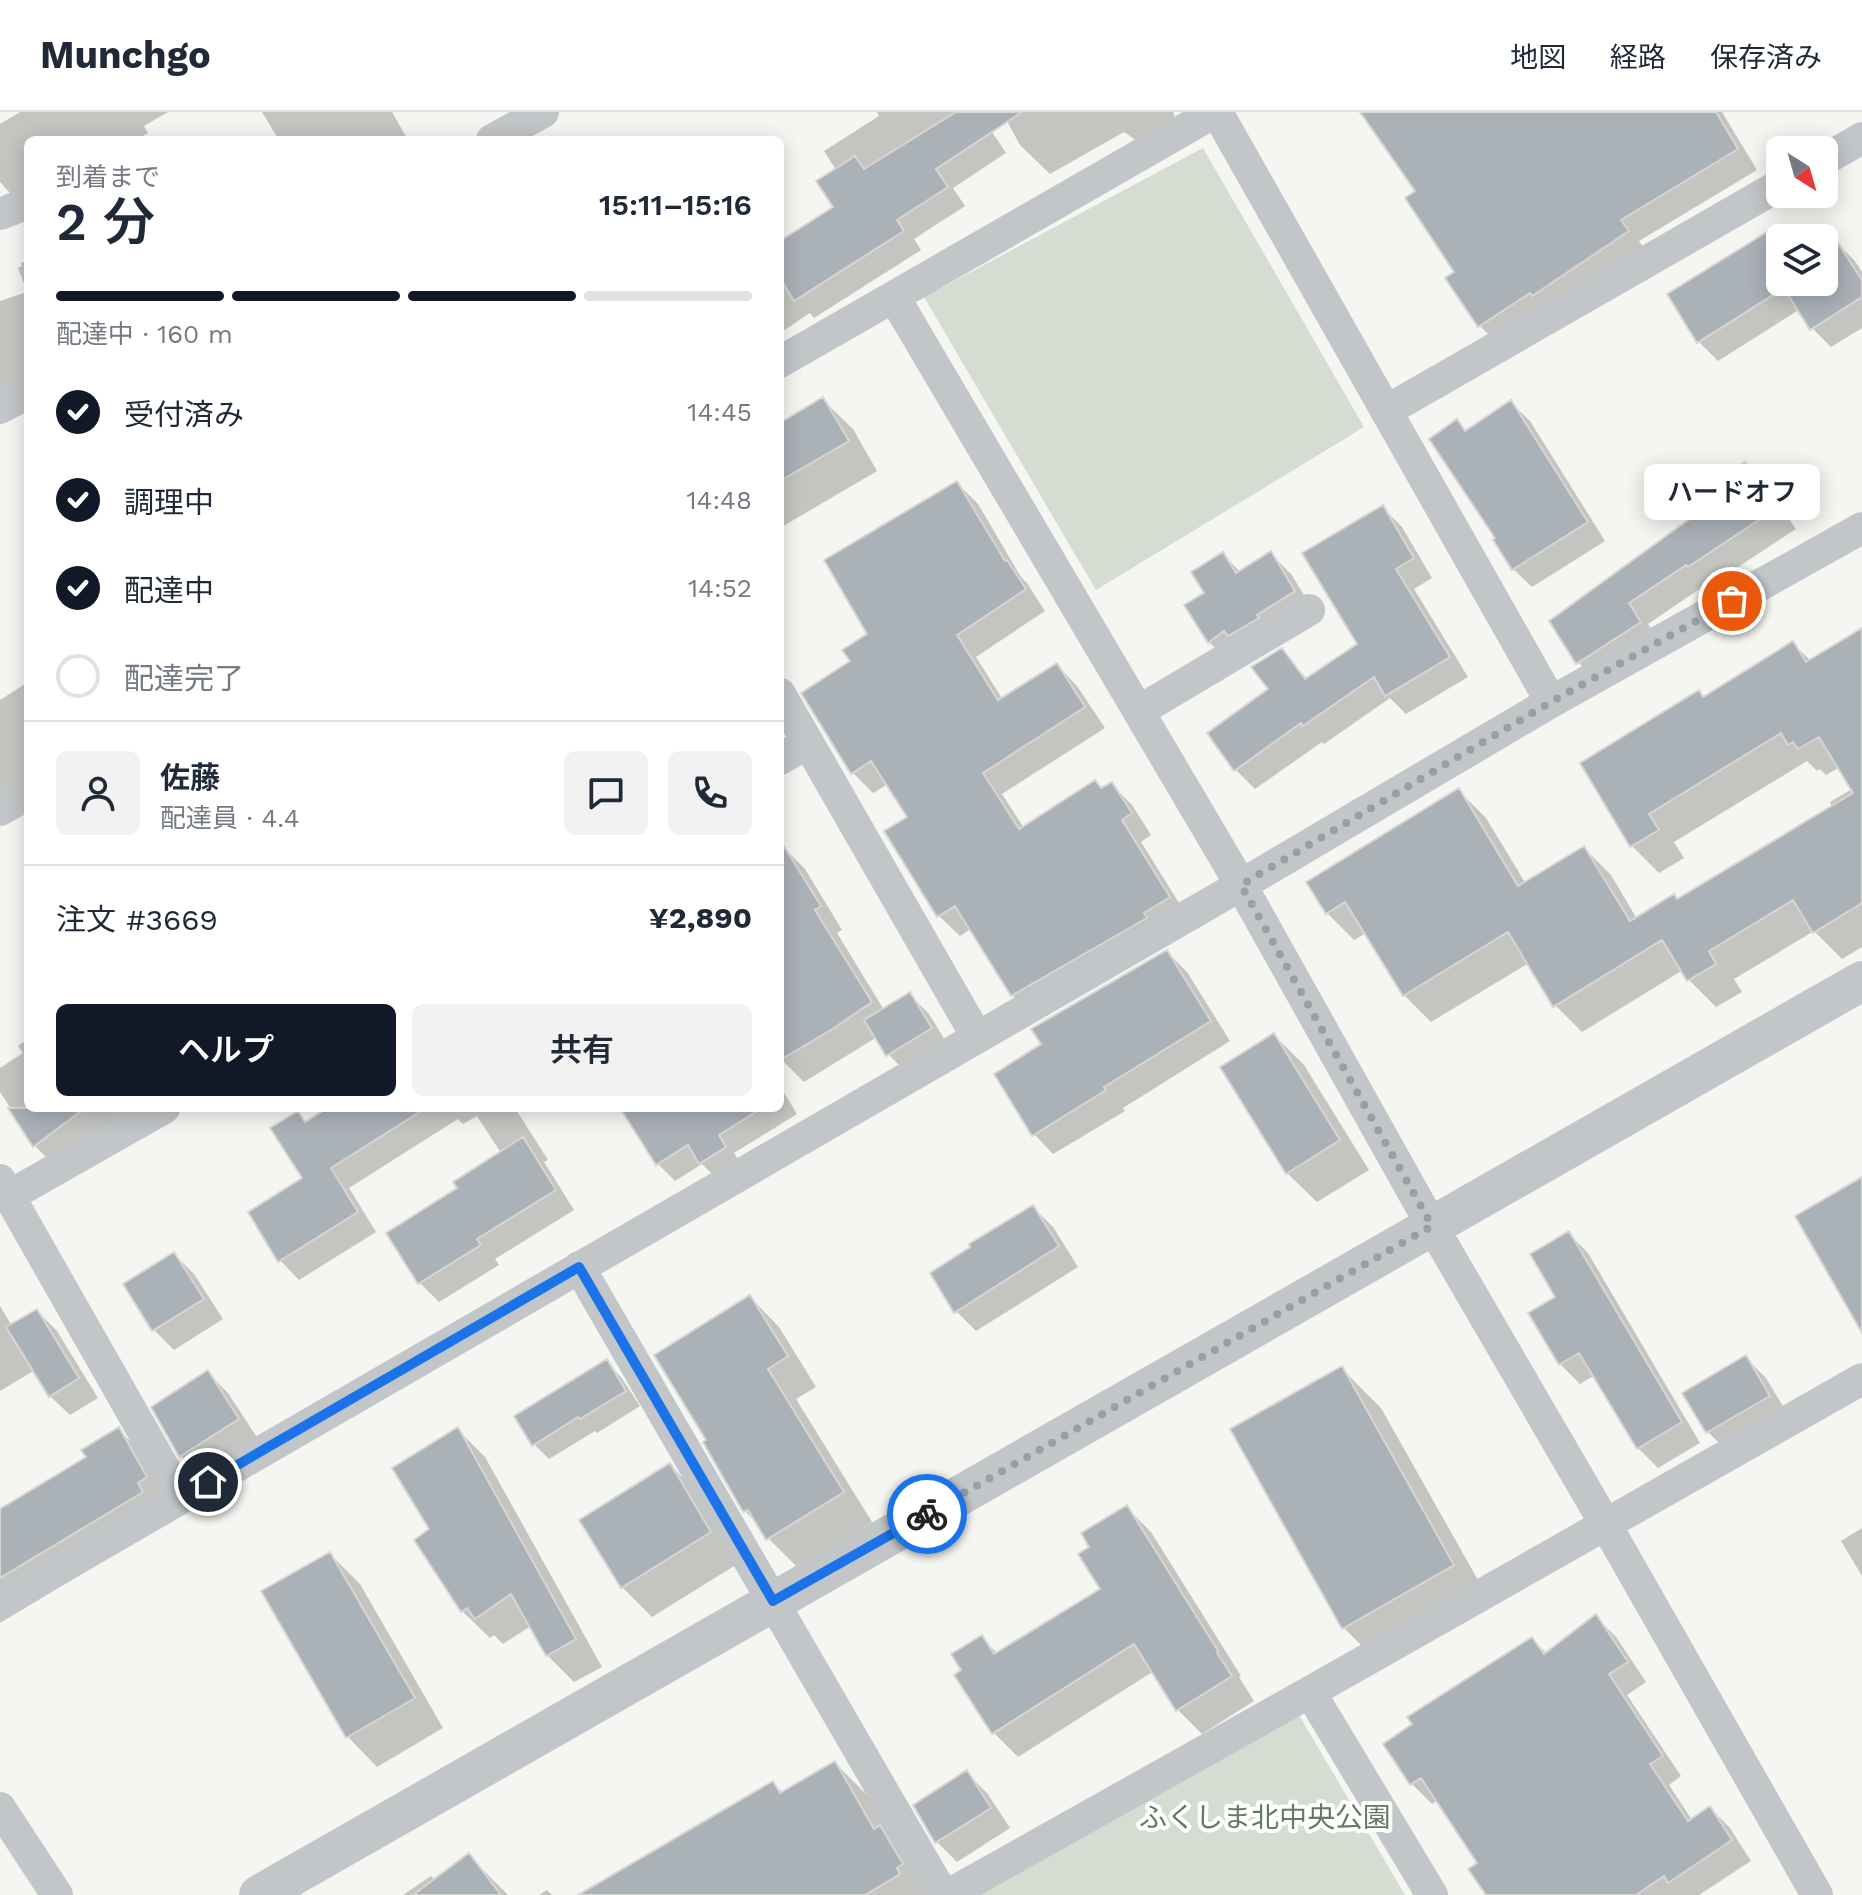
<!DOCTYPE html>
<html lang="ja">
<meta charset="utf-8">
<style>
:root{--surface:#fff;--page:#f2f2f3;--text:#1f2937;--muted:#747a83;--line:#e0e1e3;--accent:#111827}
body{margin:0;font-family:"Work Sans","Noto Sans JP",sans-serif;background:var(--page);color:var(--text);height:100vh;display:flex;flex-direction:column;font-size:30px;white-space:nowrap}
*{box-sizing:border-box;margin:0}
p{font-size:26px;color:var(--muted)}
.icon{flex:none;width:44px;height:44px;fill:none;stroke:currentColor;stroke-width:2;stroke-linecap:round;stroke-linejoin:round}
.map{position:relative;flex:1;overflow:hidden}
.sheet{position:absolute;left:24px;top:24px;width:760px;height:976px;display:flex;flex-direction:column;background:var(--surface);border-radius:12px;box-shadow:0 4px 20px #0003}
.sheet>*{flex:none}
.needle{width:52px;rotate:143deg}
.controls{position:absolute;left:1766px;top:24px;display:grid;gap:16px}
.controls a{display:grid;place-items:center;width:72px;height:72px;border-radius:12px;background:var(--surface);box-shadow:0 4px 20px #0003;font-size:40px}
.pin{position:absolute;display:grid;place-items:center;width:68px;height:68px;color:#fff;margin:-34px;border:4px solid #fff;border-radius:50%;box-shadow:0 2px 8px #0007}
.courier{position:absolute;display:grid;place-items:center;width:80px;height:80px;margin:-40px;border:6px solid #1a73e8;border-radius:50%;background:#fff;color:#222;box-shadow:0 2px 10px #0007}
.bubble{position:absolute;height:56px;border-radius:12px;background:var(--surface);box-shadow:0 4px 20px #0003;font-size:26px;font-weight:600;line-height:56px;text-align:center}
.overview em{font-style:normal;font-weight:600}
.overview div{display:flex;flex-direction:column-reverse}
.overview{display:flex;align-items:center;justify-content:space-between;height:136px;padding:0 32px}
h1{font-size:52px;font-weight:600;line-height:60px}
.bar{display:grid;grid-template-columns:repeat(4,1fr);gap:12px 8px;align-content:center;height:96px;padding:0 32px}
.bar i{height:10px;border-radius:6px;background:var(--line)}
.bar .on{background:var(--accent)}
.bar p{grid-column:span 4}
.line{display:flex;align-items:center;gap:20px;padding:0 32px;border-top:2px solid var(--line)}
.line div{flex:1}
.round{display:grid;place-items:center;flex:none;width:84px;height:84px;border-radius:12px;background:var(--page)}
ol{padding:0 32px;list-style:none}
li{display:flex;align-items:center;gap:24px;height:88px}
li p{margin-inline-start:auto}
li .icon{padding:8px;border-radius:50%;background:var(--accent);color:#fff;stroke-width:4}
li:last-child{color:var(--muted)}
li i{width:44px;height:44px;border:4px solid var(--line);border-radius:50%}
.primary-button{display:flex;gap:16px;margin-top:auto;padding:16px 32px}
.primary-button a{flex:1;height:92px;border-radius:12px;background:var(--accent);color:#fff;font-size:32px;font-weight:600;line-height:92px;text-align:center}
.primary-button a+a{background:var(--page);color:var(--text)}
header{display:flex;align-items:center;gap:48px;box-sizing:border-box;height:112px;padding:0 40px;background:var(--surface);border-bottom:2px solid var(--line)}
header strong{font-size:38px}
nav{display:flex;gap:44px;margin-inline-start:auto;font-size:28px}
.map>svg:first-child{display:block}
</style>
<header>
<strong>Munchgo</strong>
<nav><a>地図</a><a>経路</a><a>保存済み</a></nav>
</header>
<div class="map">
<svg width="1862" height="1783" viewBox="0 0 1862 1783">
<rect width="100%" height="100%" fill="#f5f5f1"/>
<path fill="#d5dcd2" d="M1203,36L1364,315L1096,478L924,185Z
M1296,1598L1405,1783H965Z"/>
<path fill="#0003" d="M20,0H168L144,14L148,21L136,28H28V90L22,94L0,70V12Z
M262,0H392L408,28H279Z
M877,0H979L1006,41L953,76L965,94L914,127L921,138L814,206L810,201L780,221V131L836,96V58L824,39L879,4Z
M1002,0H1173L1174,2L1173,15L1140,31L1124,20L1050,62L1020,33Z
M1373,0H1722L1757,58L1639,129L1647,140L1499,233L1480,214L1457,161L1418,80Z
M1775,118L1783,126H1780V170H1824V138L1836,130L1855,149L1862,160V216L1831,235L1812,216L1800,197L1718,249L1699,230Z
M28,148V268L0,280V189L27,180L18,156L22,154L21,151Z
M823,288L853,317L877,359L780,416V313Z
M1511,291L1530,309L1605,429L1532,475L1513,457L1498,427L1456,310L1467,320Z
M1745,352L1765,372L1796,417L1709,474L1707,472L1648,512L1659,530L1598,570L1578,550L1551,509L1720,388Z
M957,371L978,392L1021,465L1027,471L1045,499L976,545L1003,588L1057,553L1077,574L1105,616L1002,682L1024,716L1111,672L1132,693L1151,723L1141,730L1189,807L1033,904L1012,883L971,817L960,824L939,804L910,706L888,672L873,681L852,660V550Z
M1382,395L1402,415L1432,466L1414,477L1468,565L1406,602L1390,586L1324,632L1322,630L1255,677L1236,658L1210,621L1270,577L1282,539L1308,568L1359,533Z
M1223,442L1241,461L1271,442L1291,462L1314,499L1229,550L1209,530L1187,494L1207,482Z
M1862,519V835L1842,847L1814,819L1734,867L1742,880L1716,895L1689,868L1683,858L1582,920L1555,893L1529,851L1431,910L1404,883L1366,821L1354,828L1327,801L1459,679L1486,706L1526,772L1584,736L1611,763L1637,807L1678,789L1833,696L1830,690L1852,677L1840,655L1826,663L1820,657L1817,659L1807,649L1674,730L1684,746L1659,761L1632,734L1705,587L1792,531L1811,549Z
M28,570V677L0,681V588Z
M782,734L805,757L842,818L837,821L884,898L909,882L929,902L950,936L908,962L888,942L877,925L804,970L780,946V735Z
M1167,840L1187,860L1230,929L1123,996L1125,999L1053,1042L1034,1022L1043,933Z
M1274,923L1304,953L1369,1058L1317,1090L1287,1061Z
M28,927V996H187L131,1030L60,1059L35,1034L0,980V956L23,941L18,934Z
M780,974L797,1002L734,1041L742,1053L718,1068L702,1052L675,1069L658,1052L626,996H780Z
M331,996H515L548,1048L544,1050L574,1098L495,1147L499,1153L439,1190L420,1171L459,1077L501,1041L477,1004L463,1012L458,1007L349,1076L376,1120L299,1168L280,1148L305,1067L298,1001L307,1011Z
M1033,1095L1053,1115L1078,1155L976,1219L956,1199Z
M1568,1121L1588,1141L1700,1331L1658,1356L1638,1336L1595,1263L1580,1272L1560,1252Z
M174,1142L194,1162L223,1207L174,1238L154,1218L126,1173Z
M750,1185L779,1215L816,1275L796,1287L872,1410L798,1456L768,1426L761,1416L745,1399Z
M0,1194L12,1214L37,1199L57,1219L98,1286L70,1303L50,1284L35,1258L0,1279Z
M1746,1246L1766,1266L1789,1304L1728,1340L1708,1320L1685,1282Z
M606,1250L621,1265L640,1294L597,1321L595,1319L549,1347L534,1332Z
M1342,1257L1381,1296L1492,1493L1382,1554L1343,1515Z
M208,1261L228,1281L258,1327L201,1363L181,1344Z
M118,1317L147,1346L174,1394L170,1409L0,1511V1399L88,1346Z
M458,1318L485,1345L602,1555L574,1570L547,1543L531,1514L503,1532L494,1523L490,1526L462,1499L417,1429L432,1417Z
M670,1353L700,1383L739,1451L652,1505L622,1475Z
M1127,1396L1151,1420L1241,1564L1239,1565L1254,1589L1202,1622L1178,1598L1154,1559L1018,1645L994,1621L957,1563L964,1559L981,1525L998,1542L1103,1477L1092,1436Z
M1862,1416V1464L1841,1429Z
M330,1442L360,1472L443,1616L377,1655L348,1625L264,1480Z
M1596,1505L1616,1525L1646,1570L1627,1583L1681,1664L1669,1673L1692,1708L1710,1696L1730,1716L1751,1749L1699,1783H1489L1480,1751L1438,1688L1432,1692L1412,1672L1532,1527L1547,1542Z
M835,1651L871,1687L934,1783H582L773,1672L783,1681Z
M967,1661L987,1681L1010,1716L957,1750L937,1730L915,1693Z
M469,1744L508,1783H403L431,1764L436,1769Z
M547,1778L552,1783H539Z"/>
<path fill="#aab1b7" stroke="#d6d6d4" stroke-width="2" d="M956,0H1022L936,57L948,75L897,108L904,119L794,189L780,166V129L833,95L816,69L855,44L864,57Z
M1360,0H1716L1738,37L1621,108L1629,119L1532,184L1530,181L1478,215L1445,166L1454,160L1405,86L1415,79Z
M1775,115L1783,126H1780V170H1824V136L1836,128L1862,168V185L1810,218L1784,176L1697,231L1667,182Z
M823,285L849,329L780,369V311Z
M1511,288L1588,410L1512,458L1493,428L1495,426L1429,327L1457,307L1465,319Z
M1745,350L1777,396L1688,455L1686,453L1629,491L1641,510L1576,552L1549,509L1717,387L1709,374Z
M957,369L1005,449L1007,448L1026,477L957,523L998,588L1057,551L1085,595L983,661L1019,717L1095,668L1101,676L1112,670L1132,701L1122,708L1170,785L1144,801L1147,806L1011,884L955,794L937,805L884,719L907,705L871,649L851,662L801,581L850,549L842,538L867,522L824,448Z
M1383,393L1414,446L1396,457L1450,545L1385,584L1374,565L1303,614L1301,611L1234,659L1207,621L1268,577L1251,555L1282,536L1305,567L1357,532L1302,441Z
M1271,439L1295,479L1257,503L1259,506L1228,524L1224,519L1208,531L1184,493L1204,481L1191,460L1223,440L1236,461Z
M1862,516V791L1813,821L1793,788L1709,839L1716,852L1687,869L1662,828L1553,895L1508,820L1403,884L1345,790L1326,802L1306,770L1459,676L1518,774L1584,734L1630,809L1674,782L1677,787L1853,681L1819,625L1798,637L1793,630L1788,633L1781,621L1649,702L1659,718L1630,735L1580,651L1699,578L1703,585L1793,529L1806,550Z
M780,728L821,794L815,798L872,890L831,918L780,948Z
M1167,838L1211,909L1104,975L1106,978L1032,1024L994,962L1041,932L1031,917Z
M910,880L932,916L886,944L864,908Z
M1274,921L1340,1028L1286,1062L1220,955Z
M8,996H85L33,1035Z
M327,996H426L331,1056L358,1100L278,1150L248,1100L302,1066L270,1016L298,999L305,1010Z
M620,996H762L719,1023L726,1035L699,1052L688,1033L656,1053Z
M523,1025L556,1078L477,1127L481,1133L418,1172L386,1121L457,1076L453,1070Z
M1862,1065V1221L1795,1104Z
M1033,1093L1059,1134L954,1201L930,1161L970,1135L969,1132Z
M1569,1119L1682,1310L1637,1337L1579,1241L1559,1253L1528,1201L1555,1185L1530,1142Z
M174,1140L204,1187L152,1219L123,1172Z
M750,1183L788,1244L768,1257L844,1380L766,1428L748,1398L743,1400L703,1330L706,1328L654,1243Z
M37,1197L79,1266L49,1285L6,1215Z
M1746,1243L1770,1284L1706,1321L1682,1281Z
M607,1247L626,1279L580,1307L578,1305L532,1334L514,1304Z
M1342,1254L1454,1453L1342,1517L1230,1317Z
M208,1258L239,1307L179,1345L151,1295Z
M119,1315L147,1365L138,1371L143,1380L0,1466V1397L86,1345L81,1338Z
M458,1315L576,1527L546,1544L511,1482L475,1507L467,1496L461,1500L414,1428L429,1417L392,1356Z
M670,1351L711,1420L621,1476L579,1408Z
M1127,1393L1218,1539L1217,1541L1232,1564L1176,1599L1134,1532L992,1622L954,1563L961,1558L951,1542L982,1523L994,1542L1100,1477L1078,1442L1089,1435L1081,1421Z
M330,1440L415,1586L346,1626L261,1479Z
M1596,1502L1628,1550L1609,1562L1663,1644L1650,1652L1688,1709L1710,1694L1732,1728L1668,1771L1664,1764L1636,1783H1486L1468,1757L1477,1751L1421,1666L1410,1673L1383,1632L1412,1612L1407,1605L1532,1525L1544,1542Z
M835,1649L874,1717L880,1713L903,1752L897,1756L900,1762L865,1783H578L773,1669L780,1681Z
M967,1658L991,1696L935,1731L913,1693Z
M469,1741L501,1783H413Z"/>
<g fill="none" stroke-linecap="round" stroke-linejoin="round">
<path stroke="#c2c6c9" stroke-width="32" d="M1217,0L1551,590
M492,28L543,0
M1824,48L1862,26
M0,102L28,91
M894,185L1241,773L1432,1114L1606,1413L1817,1783
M780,250L1215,0
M0,296L28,281
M1386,299L1780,73
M780,582L977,925
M1139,599L1309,498
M780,647L808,631
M0,698L28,682
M0,1068L181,1386
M9,1084L164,996
M579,1155L943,1783
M0,1491L1241,773L1551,590L1862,416
M1310,1580L1432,1783
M0,1696L57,1783
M948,1783L1310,1580L1862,1267"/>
<path stroke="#c2c6c9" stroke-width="40" d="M259,1783L1862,869"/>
</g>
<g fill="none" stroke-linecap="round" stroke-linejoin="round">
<path stroke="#96a0a9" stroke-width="8" stroke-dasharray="0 14.4" d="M927,1402L1432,1114L1241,773L1551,590L1732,489"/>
<path stroke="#1a73e8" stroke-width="10" d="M208,1370L579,1155L773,1489L927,1402"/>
</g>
<g text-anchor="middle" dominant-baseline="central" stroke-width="8" stroke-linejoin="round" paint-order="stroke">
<g font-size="28" fill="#667962" stroke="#fff">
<text x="1265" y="1705">ふくしま北中央公園</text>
</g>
</g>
</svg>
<div class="controls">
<a><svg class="needle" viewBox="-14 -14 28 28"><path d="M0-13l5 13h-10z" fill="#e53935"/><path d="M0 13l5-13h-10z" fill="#747a83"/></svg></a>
<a><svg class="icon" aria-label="layers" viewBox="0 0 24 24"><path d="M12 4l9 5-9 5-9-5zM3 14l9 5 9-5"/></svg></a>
</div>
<div class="pin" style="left:1732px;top:489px;background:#ea580c"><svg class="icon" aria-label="bag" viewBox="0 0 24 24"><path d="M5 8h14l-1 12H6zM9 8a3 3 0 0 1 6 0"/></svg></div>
<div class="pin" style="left:208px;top:1370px;background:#1f2937"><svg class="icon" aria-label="home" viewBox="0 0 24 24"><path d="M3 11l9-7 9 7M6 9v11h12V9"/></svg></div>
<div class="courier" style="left:927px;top:1402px"><svg class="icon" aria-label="bike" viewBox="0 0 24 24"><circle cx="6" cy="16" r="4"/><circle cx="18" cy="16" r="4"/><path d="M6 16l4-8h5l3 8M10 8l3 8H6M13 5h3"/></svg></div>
<div class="bubble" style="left:1644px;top:352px;width:176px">ハードオフ</div>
<section class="sheet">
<div class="overview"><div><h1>2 分</h1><p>到着まで</p></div><em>15:11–15:16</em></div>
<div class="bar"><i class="on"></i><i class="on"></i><i class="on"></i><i></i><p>配達中 · 160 m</p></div>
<ol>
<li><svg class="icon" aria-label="check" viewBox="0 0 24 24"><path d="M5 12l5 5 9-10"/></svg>受付済み<p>14:45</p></li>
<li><svg class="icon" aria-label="check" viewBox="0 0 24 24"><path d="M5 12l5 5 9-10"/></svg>調理中<p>14:48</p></li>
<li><svg class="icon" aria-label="check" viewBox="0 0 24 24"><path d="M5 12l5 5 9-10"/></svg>配達中<p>14:52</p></li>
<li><i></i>配達完了</li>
</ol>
<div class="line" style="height:144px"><a class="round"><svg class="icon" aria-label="person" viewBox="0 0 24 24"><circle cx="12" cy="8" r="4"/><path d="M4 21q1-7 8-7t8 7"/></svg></a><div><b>佐藤</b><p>配達員 · 4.4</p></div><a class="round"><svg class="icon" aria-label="chat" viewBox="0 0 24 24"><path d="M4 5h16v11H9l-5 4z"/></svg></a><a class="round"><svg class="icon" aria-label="phone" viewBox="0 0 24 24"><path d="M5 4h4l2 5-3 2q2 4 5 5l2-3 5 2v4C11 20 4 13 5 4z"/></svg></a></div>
<div class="line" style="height:104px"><div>注文 #3669</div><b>¥2,890</b></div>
<div class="primary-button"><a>ヘルプ</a><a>共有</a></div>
</section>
</div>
